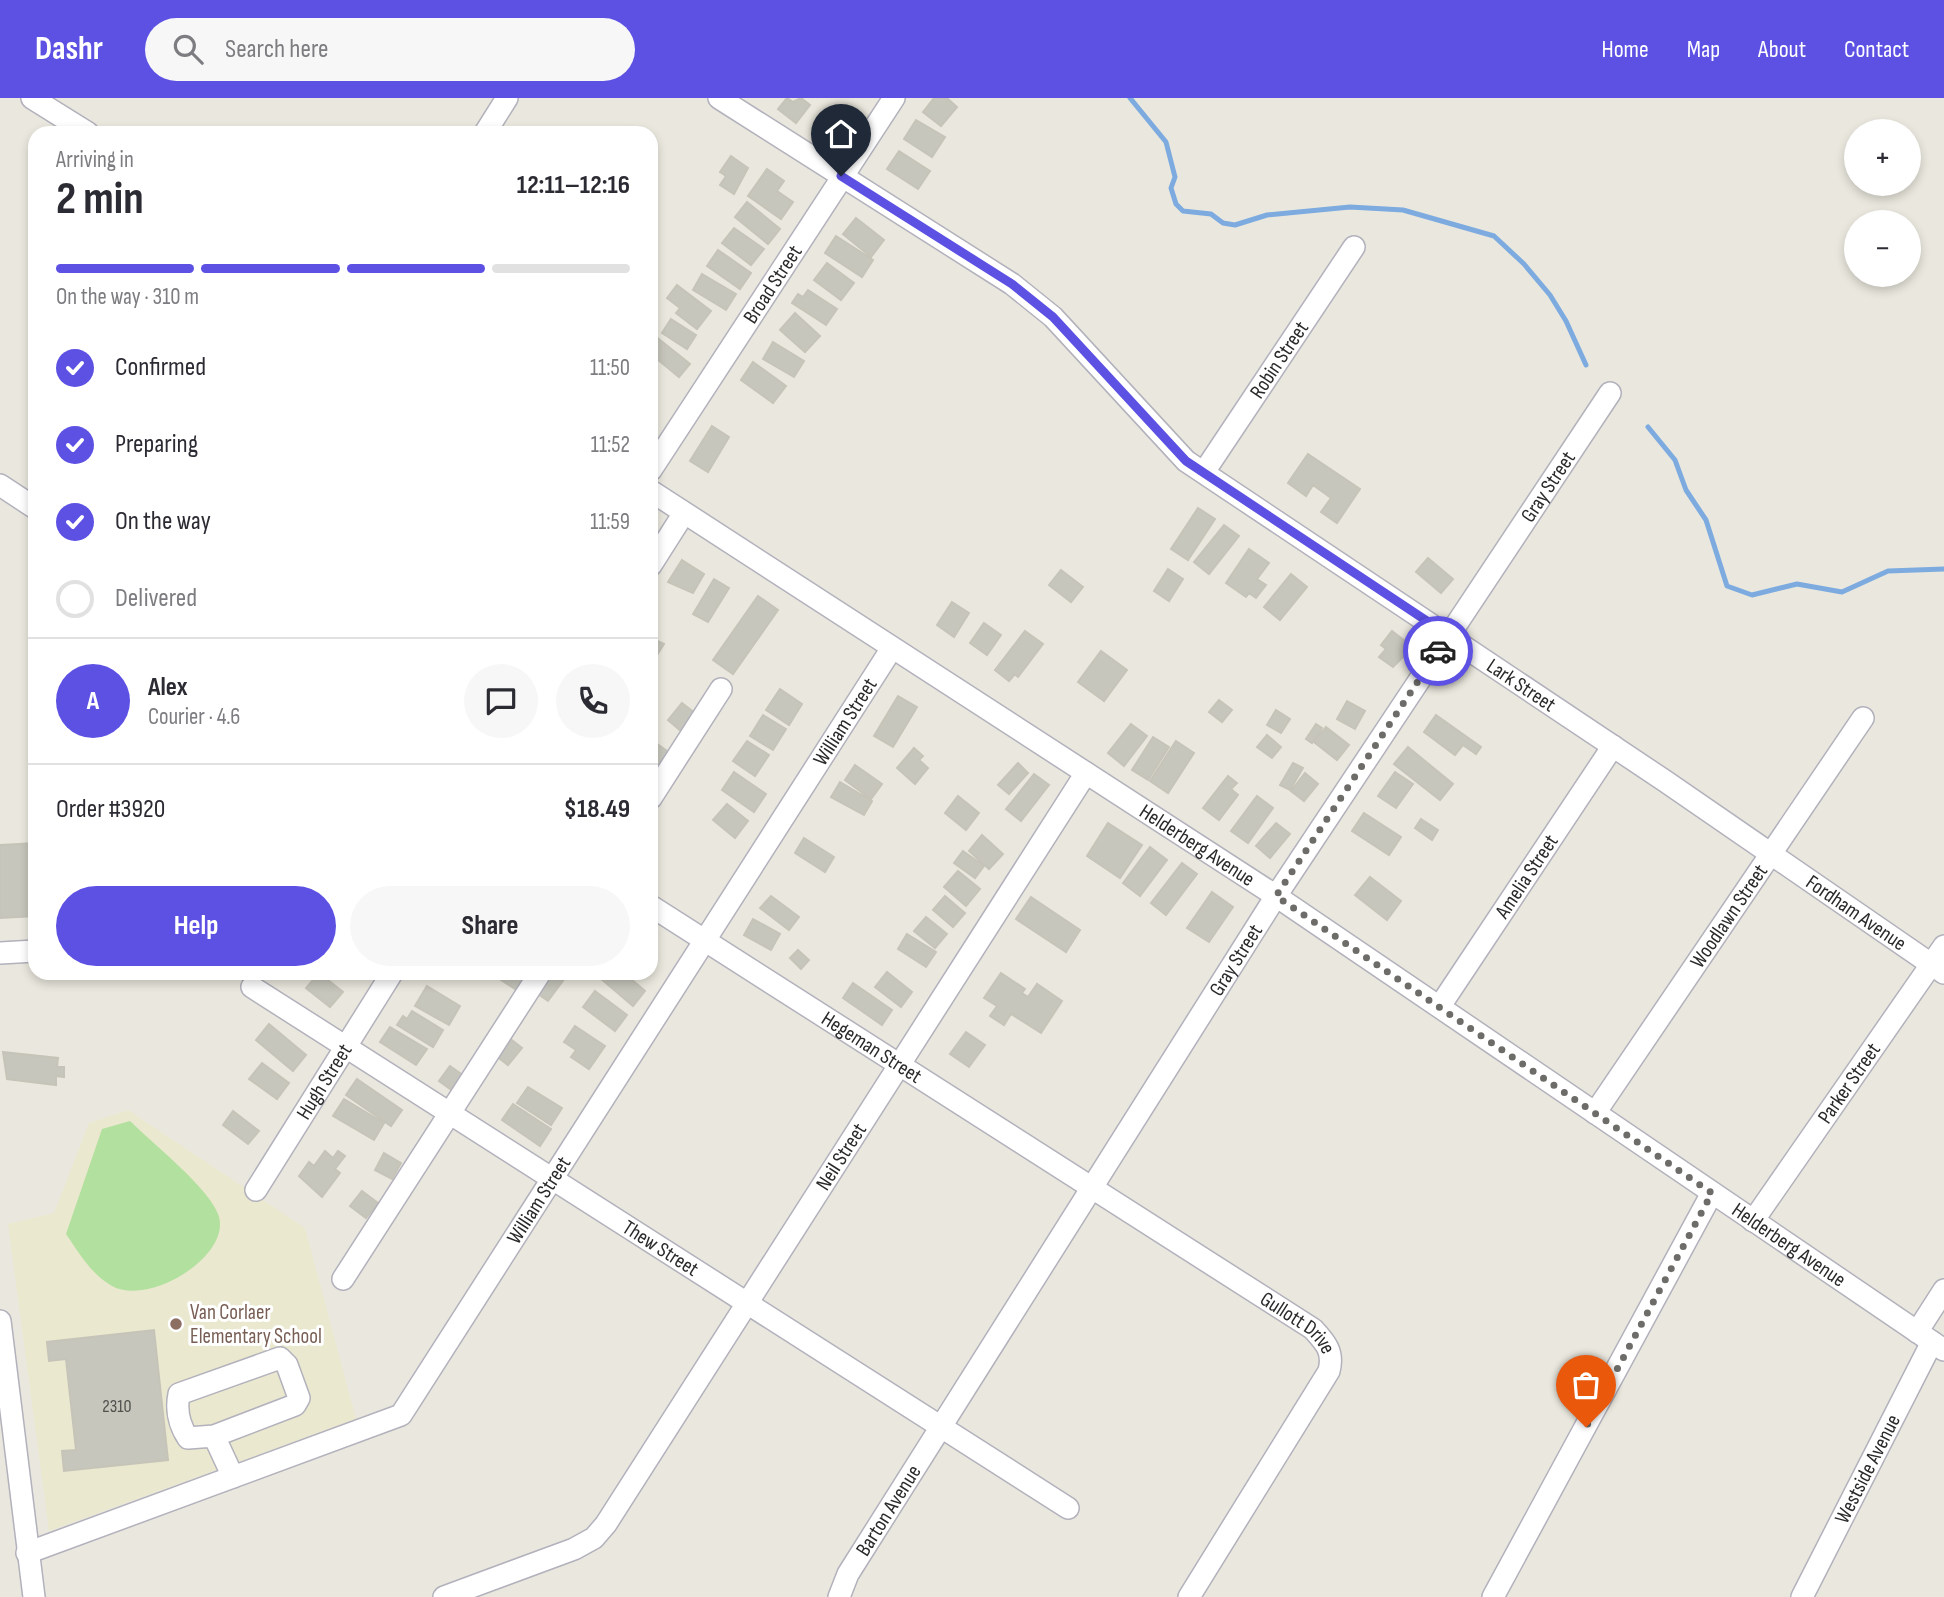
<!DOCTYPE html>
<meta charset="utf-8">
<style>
:root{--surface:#fff;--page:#f7f7f7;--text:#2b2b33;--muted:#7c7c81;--line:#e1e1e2;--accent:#5d51e4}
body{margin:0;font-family:"Sofia Sans Condensed",sans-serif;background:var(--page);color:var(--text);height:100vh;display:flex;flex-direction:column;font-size:26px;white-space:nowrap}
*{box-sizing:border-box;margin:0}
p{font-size:23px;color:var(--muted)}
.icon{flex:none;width:38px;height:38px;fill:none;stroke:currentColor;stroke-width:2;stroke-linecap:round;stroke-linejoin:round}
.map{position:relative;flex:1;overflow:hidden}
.drawer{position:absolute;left:28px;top:28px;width:630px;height:854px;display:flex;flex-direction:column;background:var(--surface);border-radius:21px;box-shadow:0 4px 10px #0003}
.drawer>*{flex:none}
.tools{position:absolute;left:1844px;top:21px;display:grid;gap:14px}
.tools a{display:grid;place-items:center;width:77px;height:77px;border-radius:50%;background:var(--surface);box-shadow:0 4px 10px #0003;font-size:35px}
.pin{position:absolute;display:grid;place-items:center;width:60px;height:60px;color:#fff;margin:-72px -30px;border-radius:50% 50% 50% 0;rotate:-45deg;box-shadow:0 0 7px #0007}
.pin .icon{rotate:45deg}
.courier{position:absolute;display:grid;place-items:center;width:70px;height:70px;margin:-35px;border:5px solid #5d51e4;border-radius:50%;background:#fff;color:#222;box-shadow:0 2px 9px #0007}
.summary em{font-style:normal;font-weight:700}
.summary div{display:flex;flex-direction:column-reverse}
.summary{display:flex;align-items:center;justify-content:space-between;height:119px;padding:0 28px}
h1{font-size:46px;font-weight:700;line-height:52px}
.bar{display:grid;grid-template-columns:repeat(4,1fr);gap:10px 7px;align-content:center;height:84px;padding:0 28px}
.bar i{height:9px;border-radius:5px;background:var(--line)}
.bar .selected{background:var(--accent)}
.bar p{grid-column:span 4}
.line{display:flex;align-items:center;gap:18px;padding:0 28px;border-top:2px solid var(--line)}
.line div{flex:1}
.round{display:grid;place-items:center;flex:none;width:74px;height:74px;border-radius:37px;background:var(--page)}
ol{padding:0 28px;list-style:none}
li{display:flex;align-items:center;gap:21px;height:77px}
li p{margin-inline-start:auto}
li .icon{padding:7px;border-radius:50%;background:var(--accent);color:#fff;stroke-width:4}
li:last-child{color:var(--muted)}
li i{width:38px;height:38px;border:4px solid var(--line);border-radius:50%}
.action{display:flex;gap:14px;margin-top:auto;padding:14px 28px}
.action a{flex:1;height:80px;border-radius:42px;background:var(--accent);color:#fff;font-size:28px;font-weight:700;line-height:80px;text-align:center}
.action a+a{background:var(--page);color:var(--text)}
header{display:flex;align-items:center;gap:42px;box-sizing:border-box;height:98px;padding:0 35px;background:var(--accent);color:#fff}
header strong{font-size:33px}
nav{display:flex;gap:38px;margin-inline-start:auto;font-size:24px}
.search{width:490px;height:63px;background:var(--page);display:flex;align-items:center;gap:18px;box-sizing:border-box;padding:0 24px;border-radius:38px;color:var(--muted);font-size:26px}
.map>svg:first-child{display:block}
</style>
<header>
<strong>Dashr</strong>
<div class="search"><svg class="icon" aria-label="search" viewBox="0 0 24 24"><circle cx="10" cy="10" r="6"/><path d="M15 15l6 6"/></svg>Search here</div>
<nav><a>Home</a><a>Map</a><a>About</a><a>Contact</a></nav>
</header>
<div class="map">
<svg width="1944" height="1499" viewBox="0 0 1944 1499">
<rect width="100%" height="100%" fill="#eae8de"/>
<path fill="#eae8cf" d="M128,1012L305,1130L356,1321L49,1433L8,1126L54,1115L89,1025Z"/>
<path fill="#b2e09e" d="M130,1023C152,1045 208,1089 218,1116C234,1156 150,1209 112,1188C91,1176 79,1155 66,1136L102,1031Z"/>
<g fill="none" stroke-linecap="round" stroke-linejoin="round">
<path stroke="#7dabe0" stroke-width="5" d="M1130,0L1166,44L1175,79L1171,90L1176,106L1183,113L1211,116L1223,125L1235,127L1267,117L1350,109L1403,112L1494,138L1524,166L1550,197L1566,223L1586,267
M1648,329L1675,362L1686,392L1706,422L1727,488L1752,497L1797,486L1842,494L1888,473L1944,471"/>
</g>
<path fill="#c6c6bc" stroke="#c6c4b8" stroke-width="2" d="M787,0L793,4L801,0L810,7L796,25L778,11Z
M934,0H947L957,9L941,28L923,14Z
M916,22L945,39L932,59L904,41Z
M899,53L930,73L918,91L887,71Z
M731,58L748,70L734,96L720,87L726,78L720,74Z
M767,71L784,83L777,93L793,104L781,121L748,98Z
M747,104L780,131L768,146L735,119Z
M856,120L884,142L871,159L843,136Z
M734,130L764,151L751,167L722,145Z
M836,138L873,162L862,179L825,155Z
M718,152L751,175L740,191L707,168Z
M827,165L854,185L841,202L814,182Z
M702,176L736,196L726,212L693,192Z
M677,187L711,213L697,231L676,215L680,210L667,200Z
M808,192L837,211L826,227L792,205L798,196L803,199Z
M795,215L820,238L805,254L780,232Z
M671,221L696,237L687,251L662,235Z
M655,238L690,266L679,279L651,256V243Z
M773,244L804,263L794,279L763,261Z
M753,264L786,288L773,305L741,282Z
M712,328L729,339L708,374L690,363Z
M1308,356L1360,391L1337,425L1321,414L1331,400L1313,387L1306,398L1288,385Z
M1198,410L1215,421L1188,462L1171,451Z
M1224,427L1239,438L1209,476L1194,464Z
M1249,451L1269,465L1257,481L1266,487L1256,500L1249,495L1246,499L1226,485Z
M1428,460L1453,481L1441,495L1416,474Z
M682,462L704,476L693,495L668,484Z
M1168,471L1183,481L1169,503L1154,493Z
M1061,472L1083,489L1071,504L1049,487Z
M1291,476L1307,489L1280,522L1264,509Z
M714,481L729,490L708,524L693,516Z
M758,498L778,512L733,576L713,562Z
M952,504L969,515L954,539L937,527Z
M984,525L1001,537L987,557L970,545Z
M1025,533L1043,546L1018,579L1015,576L1009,583L995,572Z
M1392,533L1413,549L1393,569L1379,559L1386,551L1381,547Z
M651,540L664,546L657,557L651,553Z
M1101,553L1127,572L1104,603L1078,584Z
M780,591L802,606L789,627L766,612Z
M898,598L917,609L893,649L874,638Z
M1219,602L1232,612L1222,624L1209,614Z
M1347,603L1365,613L1355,631L1337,621Z
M682,605L696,616L681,633L668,622Z
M1276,612L1290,621L1281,635L1267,627Z
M763,617L786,631L773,652L750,638Z
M1436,617L1481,649L1476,656L1463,647L1455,657L1424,634Z
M1131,626L1147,638L1124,668L1108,655Z
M1316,626L1322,630L1312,645L1306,641Z
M1326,629L1349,647L1337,662L1314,644Z
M1267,637L1281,649L1272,660L1257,649Z
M1153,639L1169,649L1148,682L1132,672Z
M653,643L670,655L660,668L651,661Z
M747,643L769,657L755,678L733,663Z
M1176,643L1194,655L1168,695L1150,683Z
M1408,649L1453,686L1440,702L1394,666Z
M914,650L923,658L919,662L928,670L915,686L897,670Z
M1018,665L1028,675L1009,696L998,687Z
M1293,665L1303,670L1290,692L1280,687Z
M855,667L882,686L871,701L845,682Z
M734,674L766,696L754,714L722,692Z
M1395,674L1413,686L1396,710L1378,698Z
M1305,675L1318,686L1304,703L1291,693Z
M1034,676L1049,687L1021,723L1006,711Z
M1228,678L1237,685L1231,691L1238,697L1219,722L1203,710Z
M840,684L872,703L864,717L831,699Z
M958,698L979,715L966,732L945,715Z
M1257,698L1273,710L1248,745L1231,733Z
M727,706L748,723L735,740L713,722Z
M1364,715L1401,739L1389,757L1352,733Z
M1421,721L1438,732L1432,742L1415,730Z
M1108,725L1142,747L1120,780L1087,758Z
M1276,725L1290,736L1270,760L1256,748Z
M982,737L1003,756L989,771L969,753Z
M804,740L834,759L825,774L795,755Z
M35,745V818L0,820V747Z
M1150,749L1167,762L1140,798L1123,785Z
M963,753L984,768L975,780L954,765Z
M1182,765L1197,776L1166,817L1151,805Z
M958,773L980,791L966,808L944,789Z
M1370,779L1401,803L1387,822L1355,797Z
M1212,794L1233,809L1209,844L1187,830Z
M771,798L799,819L789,832L760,810Z
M945,798L965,815L953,829L933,812Z
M1031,799L1080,832L1066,854L1016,821Z
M926,819L947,836L935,850L914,833Z
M753,821L780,836L771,852L744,837Z
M907,836L936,854L926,869L898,851Z
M798,852L809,862L801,871L790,860Z
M887,874L912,894L901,909L875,889Z
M319,875L343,894L330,909L306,890Z
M506,875H523L525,876L515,891L501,882Z
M543,875H558L565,880L548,903L535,894Z
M602,875L612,878L624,875L645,893L633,908L599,879Z
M1001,875L1025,891L1022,895L1028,899L1037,886L1062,903L1041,935L1011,916L1004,927L990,918L997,908L984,900Z
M853,885L892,912L882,927L843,900Z
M427,888L460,908L449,927L415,908Z
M595,893L627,917L615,933L583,909Z
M412,913L443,932L433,949L397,927L403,918L407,921Z
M269,926L306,957L293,973L256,942Z
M575,928L605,948L589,971L571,959L576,952L564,944Z
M390,929L427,951L416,967L380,944Z
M966,934L985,947L969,969L950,956Z
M508,939L522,950L508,967L495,957Z
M3,954L58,960L57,969H64V979L56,978V987L7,981Z
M262,965L289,985L277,1001L249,981Z
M450,968L464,978L453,993L439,983Z
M357,981L402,1012L391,1028L346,997Z
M528,989L562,1010L551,1027L517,1005Z
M344,1001L384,1025L374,1042L333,1018Z
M513,1006L551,1031L540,1048L502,1022Z
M233,1013L259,1033L248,1046L223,1027Z
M325,1053L333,1060L338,1053L345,1058L335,1071L340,1075L322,1099L299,1078L309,1064L314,1068Z
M384,1055L401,1065L392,1081L375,1072Z
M362,1093L378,1105L366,1120L350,1108Z
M154,1232L168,1362L64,1373L62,1353L76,1352L66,1261L49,1263L47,1244Z"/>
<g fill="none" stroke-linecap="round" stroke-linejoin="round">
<defs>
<g id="minor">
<path d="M32,0L88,35"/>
<path id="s1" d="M719,0L1012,186L1053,219L1186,363L1665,683L1944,875"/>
<path d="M485,35L507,0"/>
<path id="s2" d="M651,372L894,0"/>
<path id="s3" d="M1204,374L1354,149"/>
<path d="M0,387L35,410"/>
<path id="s4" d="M651,393L1276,798L1944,1252"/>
<path d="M651,467L684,415"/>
<path d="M651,700L721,591"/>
<path id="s5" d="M651,808L1313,1231C1326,1245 1334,1254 1329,1273L1189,1499"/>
<path d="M0,855L35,853"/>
<path id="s6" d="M252,889L1068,1410"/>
<path id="s7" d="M1440,908L1613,648"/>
<path id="s8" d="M1595,1015L1863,620"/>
<path id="s9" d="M256,1092L392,875"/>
<path id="s10" d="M1753,1123L1944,848"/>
<path d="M343,1181L540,875"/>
<path d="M0,1223L34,1499"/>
<path d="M1917,1234L1944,1192"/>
<path d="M214,1338L188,1340C179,1327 176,1311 179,1296L280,1260L287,1267L299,1300L295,1307L214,1338L233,1379"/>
<path id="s11" d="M27,1455L401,1317L892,550"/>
<path id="s12" d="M444,1499L574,1451L594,1440L606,1426L1086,675"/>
<path id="s13" d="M839,1499L848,1476L1276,798L1610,295"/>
<path d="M1493,1499L1712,1095"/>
<path id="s14" d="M1802,1499L1932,1244"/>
</g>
</defs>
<use href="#minor" stroke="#b2b1bc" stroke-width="24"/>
<use href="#minor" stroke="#fff" stroke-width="21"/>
</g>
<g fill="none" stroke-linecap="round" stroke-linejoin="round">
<path stroke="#6d6c69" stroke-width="7" stroke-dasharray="0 12.6" d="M1438,553L1276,798L1712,1095L1586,1329"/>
<path stroke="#5d51e4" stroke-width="9" d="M841,78L1012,186L1053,219L1186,363L1448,537L1438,553"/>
</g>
<circle fill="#8d6e63" stroke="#fff" stroke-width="2.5" cx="176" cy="1226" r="7"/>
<g text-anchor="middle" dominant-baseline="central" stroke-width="6" stroke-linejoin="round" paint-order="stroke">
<g font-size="18" fill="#51514e">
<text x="117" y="1308">2310</text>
</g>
<g font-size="21" fill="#2a2a2a" stroke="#fff">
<text stroke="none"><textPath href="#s2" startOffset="222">Broad Street</textPath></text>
<text stroke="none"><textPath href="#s3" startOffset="135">Robin Street</textPath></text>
<text stroke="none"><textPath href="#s13" startOffset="1318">Gray Street</textPath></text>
<text stroke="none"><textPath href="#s1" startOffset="999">Lark Street</textPath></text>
<text stroke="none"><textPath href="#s11" startOffset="1222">William Street</textPath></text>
<text stroke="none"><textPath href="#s4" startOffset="651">Helderberg Avenue</textPath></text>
<text stroke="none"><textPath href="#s7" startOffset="156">Amelia Street</textPath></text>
<text stroke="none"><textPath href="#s1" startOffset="1404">Fordham Avenue</textPath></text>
<text stroke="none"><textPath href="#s8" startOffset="238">Woodlawn Street</textPath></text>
<text stroke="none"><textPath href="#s13" startOffset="751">Gray Street</textPath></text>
<text stroke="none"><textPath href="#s5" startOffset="262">Hegeman Street</textPath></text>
<text stroke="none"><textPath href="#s9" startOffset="128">Hugh Street</textPath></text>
<text stroke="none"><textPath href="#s10" startOffset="168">Parker Street</textPath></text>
<text stroke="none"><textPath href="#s12" startOffset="616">Neil Street</textPath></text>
<text stroke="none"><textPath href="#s11" startOffset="654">William Street</textPath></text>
<text stroke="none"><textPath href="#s4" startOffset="1365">Helderberg Avenue</textPath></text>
<text stroke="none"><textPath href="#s6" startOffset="485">Thew Street</textPath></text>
<text stroke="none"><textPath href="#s5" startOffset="770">Gullott Drive</textPath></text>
<text stroke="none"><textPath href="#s14" startOffset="144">Westside Avenue</textPath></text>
<text stroke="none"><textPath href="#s13" startOffset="100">Barton Avenue</textPath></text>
</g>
<g font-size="21" fill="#785e54" stroke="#fff" text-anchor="start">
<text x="190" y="1214">Van Corlaer<tspan x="190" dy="24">Elementary School</tspan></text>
</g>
</g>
</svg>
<div class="tools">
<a>+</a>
<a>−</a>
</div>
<div class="pin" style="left:1586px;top:1329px;background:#ea580c"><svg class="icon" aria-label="bag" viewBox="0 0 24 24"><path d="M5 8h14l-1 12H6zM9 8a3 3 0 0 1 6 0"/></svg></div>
<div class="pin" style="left:841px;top:78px;background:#1f2937"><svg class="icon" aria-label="home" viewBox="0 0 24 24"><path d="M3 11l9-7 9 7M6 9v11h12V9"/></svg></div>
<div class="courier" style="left:1438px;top:553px"><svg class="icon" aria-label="car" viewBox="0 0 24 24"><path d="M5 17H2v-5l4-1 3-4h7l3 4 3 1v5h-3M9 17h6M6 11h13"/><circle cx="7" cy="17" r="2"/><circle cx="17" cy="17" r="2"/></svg></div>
<section class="drawer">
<div class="summary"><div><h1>2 min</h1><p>Arriving in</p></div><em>12:11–12:16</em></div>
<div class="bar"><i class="selected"></i><i class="selected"></i><i class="selected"></i><i></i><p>On the way · 310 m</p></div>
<ol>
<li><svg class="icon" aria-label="check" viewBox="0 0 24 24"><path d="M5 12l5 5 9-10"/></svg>Confirmed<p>11:50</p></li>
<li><svg class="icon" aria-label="check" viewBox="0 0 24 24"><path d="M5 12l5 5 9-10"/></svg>Preparing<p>11:52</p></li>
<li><svg class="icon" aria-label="check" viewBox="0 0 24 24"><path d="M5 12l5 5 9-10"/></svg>On the way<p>11:59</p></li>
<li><i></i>Delivered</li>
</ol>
<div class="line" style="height:126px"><b class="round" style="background:var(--accent);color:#fff">A</b><div><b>Alex</b><p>Courier · 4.6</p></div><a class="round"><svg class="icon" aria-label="chat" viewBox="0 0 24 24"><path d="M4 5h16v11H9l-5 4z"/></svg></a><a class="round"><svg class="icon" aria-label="phone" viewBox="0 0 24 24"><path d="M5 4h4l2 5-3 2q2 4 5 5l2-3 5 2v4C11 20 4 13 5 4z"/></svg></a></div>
<div class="line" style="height:91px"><div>Order #3920</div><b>$18.49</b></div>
<div class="action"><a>Help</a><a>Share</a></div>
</section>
</div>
